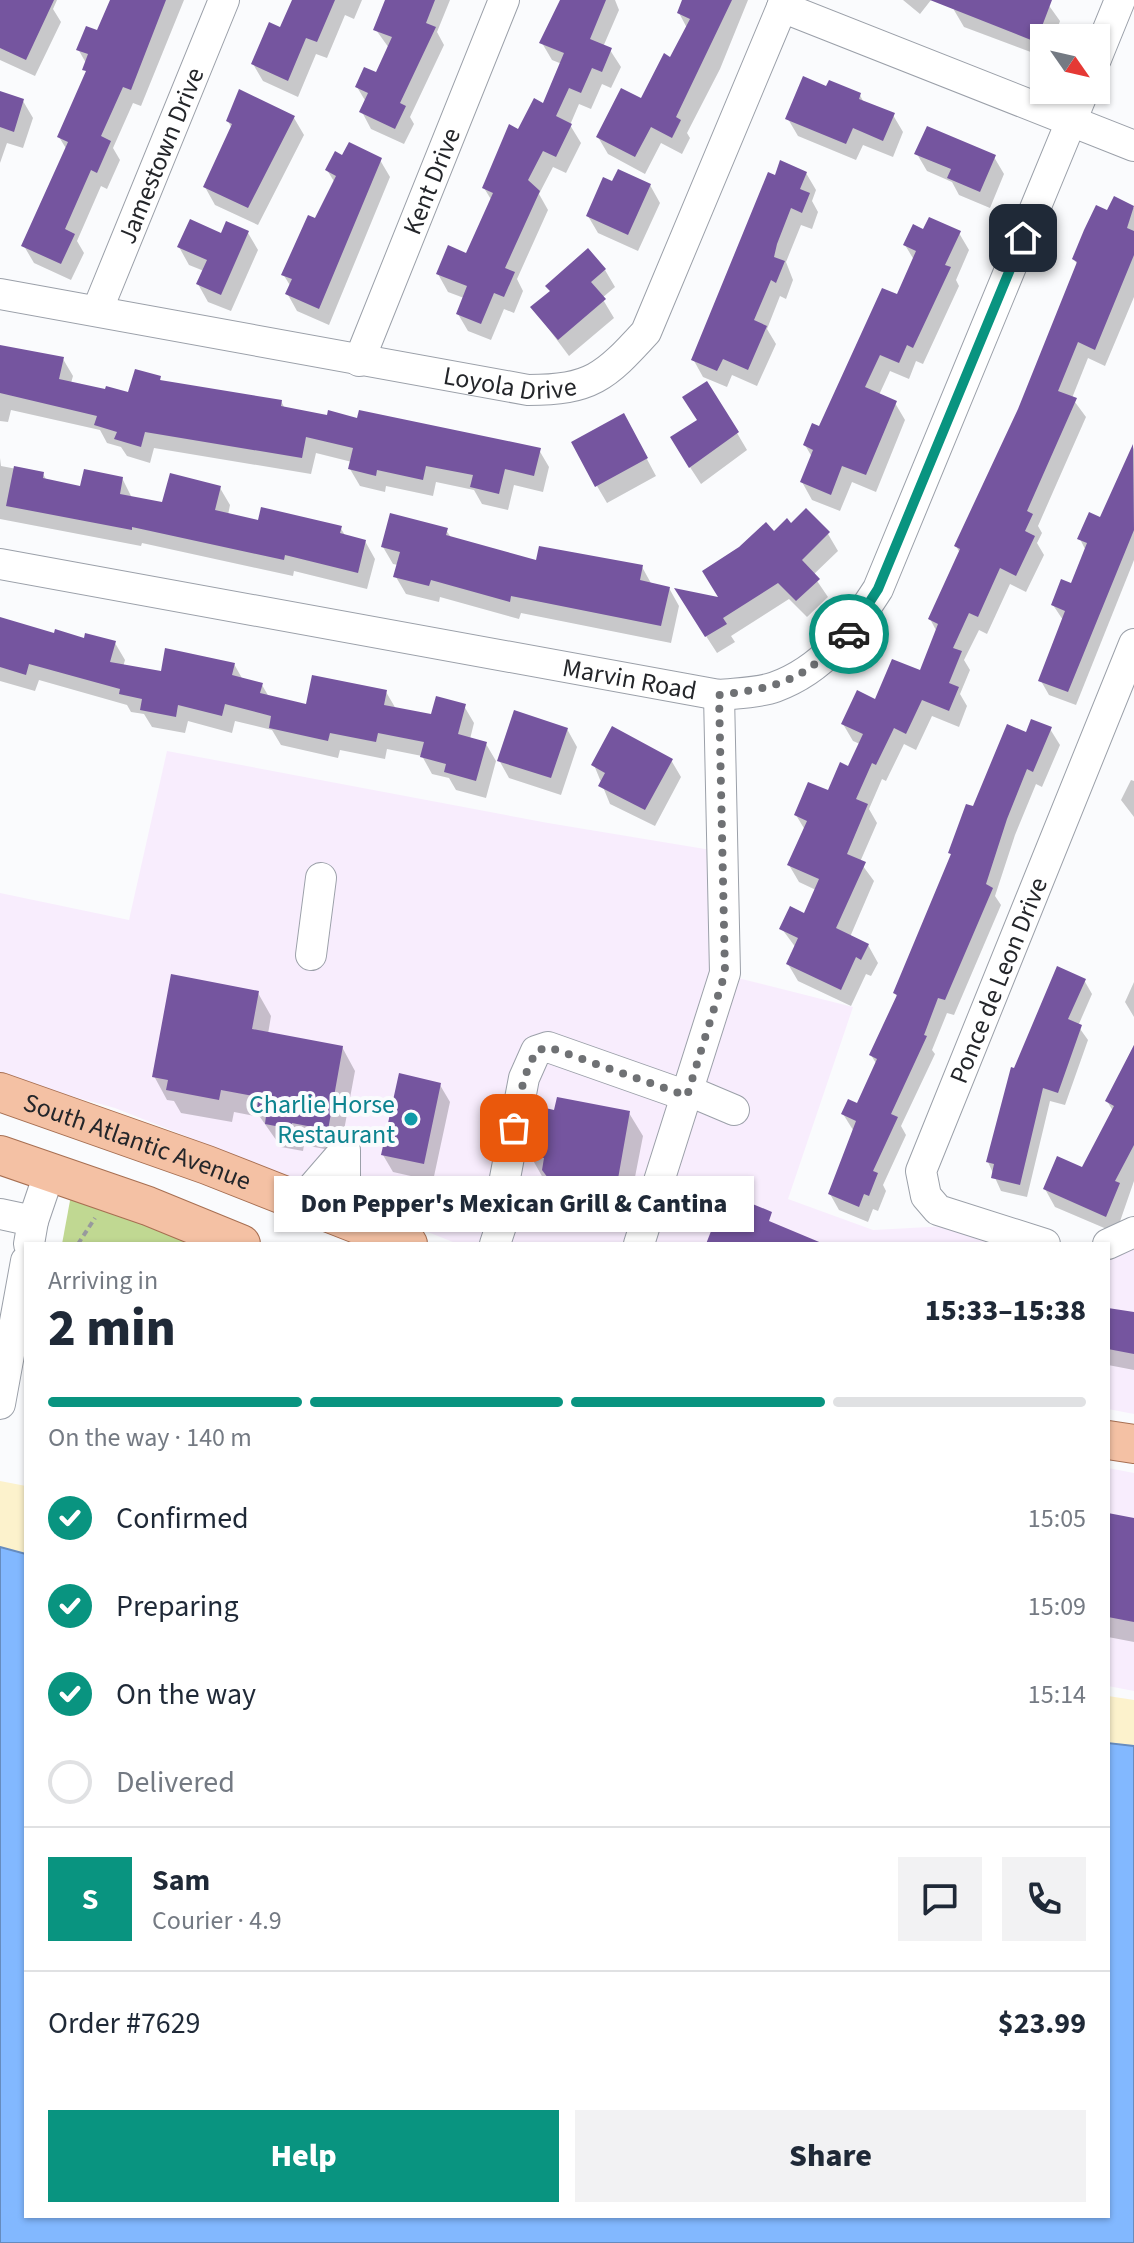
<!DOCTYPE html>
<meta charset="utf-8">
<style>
:root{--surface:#fff;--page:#f2f2f3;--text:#1f2937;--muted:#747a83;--line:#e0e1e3;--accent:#099480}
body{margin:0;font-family:"Source Sans 3",sans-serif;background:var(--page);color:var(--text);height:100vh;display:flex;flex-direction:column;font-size:30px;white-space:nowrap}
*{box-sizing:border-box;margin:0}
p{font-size:26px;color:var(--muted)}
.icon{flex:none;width:44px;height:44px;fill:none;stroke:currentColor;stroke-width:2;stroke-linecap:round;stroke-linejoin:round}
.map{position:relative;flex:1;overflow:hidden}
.side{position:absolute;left:24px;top:1242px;width:1086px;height:976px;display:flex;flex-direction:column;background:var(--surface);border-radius:0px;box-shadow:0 2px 6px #0004}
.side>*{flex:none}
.needle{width:52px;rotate:124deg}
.fabs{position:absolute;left:1030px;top:24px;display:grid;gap:16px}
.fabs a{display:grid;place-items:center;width:80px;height:80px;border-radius:0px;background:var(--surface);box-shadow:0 2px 6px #0004;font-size:40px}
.pin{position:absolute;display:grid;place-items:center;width:68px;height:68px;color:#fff;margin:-34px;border-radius:16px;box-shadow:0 4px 12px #0006}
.courier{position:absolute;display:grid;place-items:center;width:80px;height:80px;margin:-40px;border:6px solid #099480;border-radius:50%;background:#fff;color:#222;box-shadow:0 2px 10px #0007}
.bubble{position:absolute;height:56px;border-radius:0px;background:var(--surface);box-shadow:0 2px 6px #0004;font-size:26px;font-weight:800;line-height:56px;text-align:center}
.summary em{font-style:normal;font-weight:800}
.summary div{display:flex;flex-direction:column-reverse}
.summary{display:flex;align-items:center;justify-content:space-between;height:136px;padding:0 24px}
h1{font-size:52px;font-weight:800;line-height:60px}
.bar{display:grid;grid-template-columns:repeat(4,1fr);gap:12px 8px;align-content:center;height:96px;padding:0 24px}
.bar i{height:10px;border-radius:6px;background:var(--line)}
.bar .on{background:var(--accent)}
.bar p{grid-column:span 4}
.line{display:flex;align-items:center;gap:20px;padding:0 24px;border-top:2px solid var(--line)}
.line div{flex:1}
.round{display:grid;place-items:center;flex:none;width:84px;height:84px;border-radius:0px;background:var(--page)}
ol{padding:0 24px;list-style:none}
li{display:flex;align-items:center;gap:24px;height:88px}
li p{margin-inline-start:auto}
li .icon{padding:8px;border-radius:50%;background:var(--accent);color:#fff;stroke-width:4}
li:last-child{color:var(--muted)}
li i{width:44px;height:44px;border:4px solid var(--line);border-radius:50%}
.action{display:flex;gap:16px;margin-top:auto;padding:16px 24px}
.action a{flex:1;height:92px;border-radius:0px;background:var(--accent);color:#fff;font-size:32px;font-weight:800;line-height:92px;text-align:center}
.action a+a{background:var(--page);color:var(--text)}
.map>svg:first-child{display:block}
</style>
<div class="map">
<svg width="1134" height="2243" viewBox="0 0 1134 2243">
<rect width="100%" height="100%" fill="#fafbfd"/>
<path fill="#f8edfd" d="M167,751L548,823L711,850L713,970L628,1244H458L115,1108L0,1077V893L129,920Z
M738,978L853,1007L788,1199L873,1230L948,1226L1014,1244H652Z
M1134,1247V1414L1108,1409V1257Z
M1108,1468L1134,1473V1691L1108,1686Z"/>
<path fill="#c0d892" d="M74,1179L241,1244H62Z"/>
<path fill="#fcf2cc" d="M0,1481L26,1486V1606L0,1601Z
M1108,1696L1134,1700V1817L1108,1813Z"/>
<path fill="#82b8ff" stroke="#668cbf" stroke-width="2" d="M0,1547L26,1554V2216H1108V1743L1134,1746V2243H0Z"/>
<path fill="#0003" d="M0,0H57L53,9L61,22L35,76L0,60Z
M119,0H184L141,106L133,103L113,148L120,160L107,189L101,186L77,241L84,253L71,280L34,263L24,246L67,150L59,137L87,74L86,63L78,49L98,33Z
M294,0H362L354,19L345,15L327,58L316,54L298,97L263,81L253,64L282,30Z
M387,0H450L437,32L444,45L410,117L414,124L404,144L371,129L362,112L366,102L357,87L377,75L389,48L376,30Z
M561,0H615L619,10L603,47L610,50L621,67L611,88L602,84L591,109L579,104L570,125L581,143L566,173L553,167L539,194L548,210L517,279L523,291L514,313L504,309L491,340L468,331L458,314L464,298L448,292L438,274L468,255L492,201L484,188L519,131L544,105L562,64L552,60L542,43Z
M684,0H748L720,69L687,133L690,138L682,154L661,143L645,174L608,154L598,137L641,101L671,60L687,28L679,13Z
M903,0H931L920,14Z
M958,0H1045L1060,21L1054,38H1044V57L964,27L954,10Z
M827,89L860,95L864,103L893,115L903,132L893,157L863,145L856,160L798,136L788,119Z
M0,93L23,101L33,118L23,148L7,143L0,163Z
M294,118L304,135L258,225L215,205L205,187L232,129L228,121Z
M917,154L994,157L1004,174L990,208L959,195L952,182L927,171Z
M343,158L380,160L390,177L329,325L297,311L287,293L291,287L283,274L335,183L327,170Z
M806,173L816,190L812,201L818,212L812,229L801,225L786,262L793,280L786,299L780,296L767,329L776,344L757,386L732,375L727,387L703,377L693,359L776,177Z
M613,184L650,185L660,203L638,251L598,233L588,216Z
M1115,199L1134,208V297L1105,366L1088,358L1072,398L1086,417L1038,526L1042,533L1037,543L1044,555L1026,592L1010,584L987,634L979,630L964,660L970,670L960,694L967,706L959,727L932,716L916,750L904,744L886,781L882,779L869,809L877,823L860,862L874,881L850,937L868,945L878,963L871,976L866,974L851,1006L798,981L788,964L796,948L782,929L805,916L816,890L799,882L789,865L805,830L796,815L829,793L849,768L860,744L853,741L843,724L921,673L937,632L930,619L960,553L956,546L1020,410L1078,266L1074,259Z
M924,232L959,233L969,250L956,280L959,286L923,364L916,361L909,379L890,371L879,395L895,403L905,420L876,492L852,482L840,511L812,500L802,482L812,457L805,445L820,429L898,296L914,260L905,245Z
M248,233L258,250L231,311L208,302L198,284L204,271L189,265L179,247L222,235Z
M605,270L615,287L602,298L614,318L569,356L533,308Z
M0,346L63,359L73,376L71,383L130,395L159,378L162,382L281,401L285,409L539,450L549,467L543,492L514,485L508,510L482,504L474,490L436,482L433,496L386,486L385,492L360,486L350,469L352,462L316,453L311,474L154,448L150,463L127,456L121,447L107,443L100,430L11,410L8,422L0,421Z
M699,421L737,433L747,450L701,484L682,455Z
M633,433L656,476L607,503L597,486Z
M1134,447V560L1076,705L1049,695L1041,681L1063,620L1053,605L1072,585L1086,551L1080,539L1101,520L1113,499Z
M0,458L1,466L43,474L47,481L82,488L122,478L132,498L163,505L220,488L230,505L228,515L259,522L340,527L346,537L365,541L375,559L367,589L294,571L293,576L142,543L141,546L0,519Z
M791,525L828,534L838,551L813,575L828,597L807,617L789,599L731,636L735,642L717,653L686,605L722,600L774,533Z
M446,530L452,539L537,563L642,567L652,585L669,588L679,606L671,643L521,613L519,619L440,597L439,602L406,594L396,577L398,565L393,564L383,547Z
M0,619L55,636L115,643L125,660L123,667L162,674L234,664L243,680L262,685L269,697L307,706L386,692L396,709L433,716L464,706L474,723L470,739L486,744L496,761L486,798L456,790L449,778L432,774L422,756L387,749L385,759L340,750L338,758L281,745L272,730L235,721L232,733L188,721L185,733L152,727L144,714L131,712L127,705L39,680L35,691L0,681Z
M567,729L577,747L561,795L509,778L499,760Z
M1050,729L1060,745L1042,787L1036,784L1015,835L995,896L1001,905L954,1015L947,1013L932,1050L935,1054L901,1126L906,1135L883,1185L886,1191L878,1211L873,1209L868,1222L839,1210L830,1194L853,1130L843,1114L858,1106L877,1065L871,1055L898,998L895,993L952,856L950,853L974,809L1027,734Z
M671,760L681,777L655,826L610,804L594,765Z
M1131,780L1134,781V817L1121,800Z
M1084,980L1092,994L1078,1026L1088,1040L1065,1105L1050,1101L1027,1197L1001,1191L988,1162L1015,1070Z
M1134,982V1017L1125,1002Z
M258,993L271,1016L268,1034L342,1047L355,1071L340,1152L304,1145L303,1151L281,1147L260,1117L234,1112L232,1122L181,1113L174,1101L167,1100L154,1076Z
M1134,1045V1181L1116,1233L1055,1207L1045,1189L1082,1169L1113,1111L1107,1101Z
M440,1085L450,1102L433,1181L393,1172L383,1155Z
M556,1112L629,1113L643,1136L628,1213L563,1201L550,1180L543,1178L530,1155Z
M1108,1310L1134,1315V1370L1108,1365Z
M1108,1515L1134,1520V1642L1108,1637Z"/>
<path fill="#75559f" d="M0,0H54L26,60L0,48Z
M110,0H166L131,90L123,87L101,136L111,141L97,173L91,170L65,229L75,234L61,264L21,246L68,142L57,137L86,71L82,70L88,54L76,50L86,26L97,30Z
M292,0H335L317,42L306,38L288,81L251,64L269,22L280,27Z
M385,0H435L426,23L436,27L400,103L406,106L395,129L359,112L368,93L355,87L364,67L376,72L392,37L373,30Z
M560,0H606L590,39L612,48L602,72L592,68L581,93L569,88L556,116L572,124L556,157L543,151L528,180L540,191L505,268L515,272L504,297L494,293L481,324L456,314L467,286L436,274L448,245L466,253L493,193L482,188L509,124L518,129L534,98L543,103L564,53L539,43Z
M682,0H732L676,117L681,120L672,138L651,127L635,157L596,137L621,88L641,98L664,53L670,57L690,19L677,13Z
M930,0H1052L1036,42Z
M803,76L826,86L829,80L861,93L859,99L895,113L883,141L853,128L846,144L785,119Z
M239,89L295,116L248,208L203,187L232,124L226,121Z
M0,91L24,99L14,132L0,127Z
M927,126L996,155L980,192L947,178L951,169L914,154Z
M349,142L382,158L319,309L285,294L292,279L281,275L308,215L315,218L336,176L325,170L335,151L342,155Z
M780,160L807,172L800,189L810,193L802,213L791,208L777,244L774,257L785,261L776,283L771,280L754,320L767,326L748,370L723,359L717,371L691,360L768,172L775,175Z
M618,169L651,184L628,235L586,216L603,177L612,181Z
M1114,196L1134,206L1127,228L1134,231V255L1095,350L1078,342L1058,391L1077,398L1027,511L1033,514L1025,531L1035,536L1016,576L1000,568L978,617L969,613L953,648L962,651L949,683L959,687L949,711L922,700L906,734L894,728L876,765L872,763L856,799L868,804L847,854L866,862L836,928L869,944L861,960L856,957L841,990L786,964L798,938L779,929L790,906L804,913L819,879L787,865L807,821L794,815L808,782L828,790L840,762L848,766L863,734L841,724L857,690L875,699L892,659L920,670L938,624L928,619L960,549L954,546L1018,409L1077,262L1072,259L1084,230L1096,205L1107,210Z
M929,217L961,231L945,265L951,267L913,348L907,345L899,363L880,355L865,387L897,401L866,475L842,466L831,495L800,482L813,450L803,445L812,423L819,426L882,288L897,294L916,251L903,245L913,224L923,229Z
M190,219L221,233L226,221L249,231L221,295L196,284L207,260L177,247Z
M588,248L606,269L591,282L606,299L558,340L530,307L550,291L545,286Z
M0,345L64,357L59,379L105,389L106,386L128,392L135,369L161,376L160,380L282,400L281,406L327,415L328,410L357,418L359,410L541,448L534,476L505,469L499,494L470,487L473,475L426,466L423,480L377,470L376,476L348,469L353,448L306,437L302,458L145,432L141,447L114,439L117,432L94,425L97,416L0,393Z
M707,381L739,432L689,468L670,437L697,420L682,397Z
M624,413L648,458L595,487L571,442Z
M1133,444L1134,530L1068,692L1038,681L1065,611L1051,605L1061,579L1071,583L1087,543L1077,539L1089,512L1100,517Z
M14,466L44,472L43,478L80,486L84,469L123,477L120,494L162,502L170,473L221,486L215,510L258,520L261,507L342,526L340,533L366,540L358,573L285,555L284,560L132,527V530L6,506Z
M806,508L830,532L802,560L820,579L796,601L778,583L723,618L727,624L705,637L674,588L718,597L702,571L739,547L766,522L774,531L787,518L791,523Z
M390,513L448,528L446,535L536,560L539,546L643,565L640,580L670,587L661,626L511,596L510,602L431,580L429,586L393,577L400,552L381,547Z
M0,617L54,633L55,629L84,638L85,633L116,641L110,662L161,671L165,648L235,663L232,675L263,683L260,693L306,704L312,675L387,690L384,705L431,714L436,696L466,704L458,734L487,742L476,781L444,772L446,764L420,757L424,742L378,733L376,742L330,733L328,741L269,728L271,716L225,704L222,716L178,705L176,717L140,710L142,699L119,694L120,689L29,664L26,675L0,667Z
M514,710L568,728L551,778L497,761Z
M1031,719L1052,727L1033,772L1027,769L1007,819L986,884L993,888L945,1000L938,998L924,1035L927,1036L891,1114L898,1117L873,1171L878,1173L869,1196L864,1194L859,1207L828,1194L856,1121L841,1114L848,1099L857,1103L877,1059L869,1055L897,995L893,993L951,854L948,853L966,804L973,806L1007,724L1026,732Z
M612,726L673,759L645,810L598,786L605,773L591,765Z
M1057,966L1086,979L1068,1019L1082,1025L1058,1093L1043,1088L1020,1185L991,1178L994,1164L986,1162L1011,1067L1014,1068Z
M171,974L259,991L252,1029L343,1046L328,1130L292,1123L291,1129L265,1124L266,1116L256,1114L259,1097L221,1090L219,1100L166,1090L168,1080L152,1077Z
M1134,1045V1145L1115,1181L1120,1183L1106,1217L1043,1189L1057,1156L1082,1167L1114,1106L1105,1101Z
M399,1073L441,1083L424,1164L381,1155Z
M557,1097L630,1111L616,1190L548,1178L542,1170L544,1158L528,1155L537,1106L554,1110Z
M726,1193L772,1212L769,1221L824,1244H706Z
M1108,1308L1134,1312V1354L1108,1349Z
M1108,1513L1134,1518V1622L1108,1617Z"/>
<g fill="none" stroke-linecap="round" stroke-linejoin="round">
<defs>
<g id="minor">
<path d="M782,7L1134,146"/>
<path d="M1096,59L1120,0"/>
<path id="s1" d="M0,294L528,390C591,390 605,377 646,332L785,0"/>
<path id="s2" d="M97,311L224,0"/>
<path id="s3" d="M359,361L504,0"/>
<path id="s4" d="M0,564L719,695C737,693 759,693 775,687C824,669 851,631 878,589L1084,90"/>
<path d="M311,955L321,878"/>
<path d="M689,1091L734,1110"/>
<path d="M300,1202L345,1150V1178L358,1225"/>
<path d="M0,1214L33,1221L29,1244"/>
<path d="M33,1221L50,1171"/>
<path d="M495,1244L506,1211L505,1178L524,1078L536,1051L548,1047L687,1096"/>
<path d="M639,1244L725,973L719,695"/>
<path id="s5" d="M1045,1244L938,1210L926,1196L921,1171L1134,644"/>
<path d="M1108,1244L1134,1232"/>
<path d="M0,1404L26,1261"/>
</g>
<g id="major">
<path id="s6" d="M0,1092L207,1165L408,1244"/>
<path d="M0,1155L148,1206L241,1244"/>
<path d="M1108,1440L1134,1444"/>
</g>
</defs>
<use href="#minor" stroke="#9ba0a9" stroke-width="32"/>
<use href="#major" stroke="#a76f52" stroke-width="40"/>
<path stroke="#989a9d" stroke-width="4" stroke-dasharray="6 4" stroke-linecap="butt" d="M78,1244L95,1218"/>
<use href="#minor" stroke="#fff" stroke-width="30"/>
<use href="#major" stroke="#f4c1a4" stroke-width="38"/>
</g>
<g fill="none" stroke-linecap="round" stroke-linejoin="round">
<path stroke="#6f7174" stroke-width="8" stroke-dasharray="0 14.4" d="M514,1128L524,1078L536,1051L548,1047L687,1096L725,973L719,695C783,687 802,680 849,634"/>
<path stroke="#099480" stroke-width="10" d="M849,634L878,589L1023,238"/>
</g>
<circle fill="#0f9aa8" stroke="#fafbfd" stroke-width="3" cx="411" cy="1119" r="8"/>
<g text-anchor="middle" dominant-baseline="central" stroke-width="8" stroke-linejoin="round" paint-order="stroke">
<g font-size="26" fill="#24262a" stroke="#fafbfd">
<text stroke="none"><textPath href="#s2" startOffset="168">Jamestown Drive</textPath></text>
<text stroke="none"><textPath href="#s3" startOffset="194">Kent Drive</textPath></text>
<text stroke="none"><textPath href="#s1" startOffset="518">Loyola Drive</textPath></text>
<text stroke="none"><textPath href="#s4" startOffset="640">Marvin Road</textPath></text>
<text stroke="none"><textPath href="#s5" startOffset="362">Ponce de Leon Drive</textPath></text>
<text stroke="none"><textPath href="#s6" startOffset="146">South Atlantic Avenue</textPath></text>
</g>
<g font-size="26" fill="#0d838f" stroke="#fafbfd" text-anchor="end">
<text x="395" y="1104">Charlie Horse<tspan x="395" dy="30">Restaurant</tspan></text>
</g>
</g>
</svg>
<div class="fabs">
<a><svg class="needle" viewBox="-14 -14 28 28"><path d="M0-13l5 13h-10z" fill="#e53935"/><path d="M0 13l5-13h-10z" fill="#747a83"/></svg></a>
</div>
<div class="pin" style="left:514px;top:1128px;background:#ea580c"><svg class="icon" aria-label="bag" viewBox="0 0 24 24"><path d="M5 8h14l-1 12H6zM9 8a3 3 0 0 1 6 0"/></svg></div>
<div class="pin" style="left:1023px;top:238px;background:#1f2937"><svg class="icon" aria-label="home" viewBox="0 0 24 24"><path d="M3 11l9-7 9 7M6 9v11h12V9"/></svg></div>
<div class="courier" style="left:849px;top:634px"><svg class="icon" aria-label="car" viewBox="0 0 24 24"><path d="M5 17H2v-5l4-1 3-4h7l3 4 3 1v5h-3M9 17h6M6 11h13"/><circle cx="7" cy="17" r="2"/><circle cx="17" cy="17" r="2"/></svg></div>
<div class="bubble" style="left:274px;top:1176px;width:480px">Don Pepper's Mexican Grill &amp; Cantina</div>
<section class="side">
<div class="summary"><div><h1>2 min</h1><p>Arriving in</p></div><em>15:33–15:38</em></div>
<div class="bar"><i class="on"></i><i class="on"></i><i class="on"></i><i></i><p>On the way · 140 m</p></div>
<ol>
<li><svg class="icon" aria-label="check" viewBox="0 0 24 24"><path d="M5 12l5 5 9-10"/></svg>Confirmed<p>15:05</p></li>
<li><svg class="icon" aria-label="check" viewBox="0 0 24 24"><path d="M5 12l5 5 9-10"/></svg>Preparing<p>15:09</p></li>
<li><svg class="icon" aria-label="check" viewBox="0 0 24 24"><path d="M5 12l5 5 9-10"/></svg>On the way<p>15:14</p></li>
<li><i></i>Delivered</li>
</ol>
<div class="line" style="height:144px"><b class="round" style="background:var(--accent);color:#fff">S</b><div><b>Sam</b><p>Courier · 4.9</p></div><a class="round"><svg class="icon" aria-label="chat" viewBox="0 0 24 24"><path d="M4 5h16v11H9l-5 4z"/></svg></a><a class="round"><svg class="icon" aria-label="phone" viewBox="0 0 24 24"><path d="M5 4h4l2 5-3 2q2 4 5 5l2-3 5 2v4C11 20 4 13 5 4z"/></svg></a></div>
<div class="line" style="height:104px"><div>Order #7629</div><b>$23.99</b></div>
<div class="action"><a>Help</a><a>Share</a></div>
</section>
</div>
